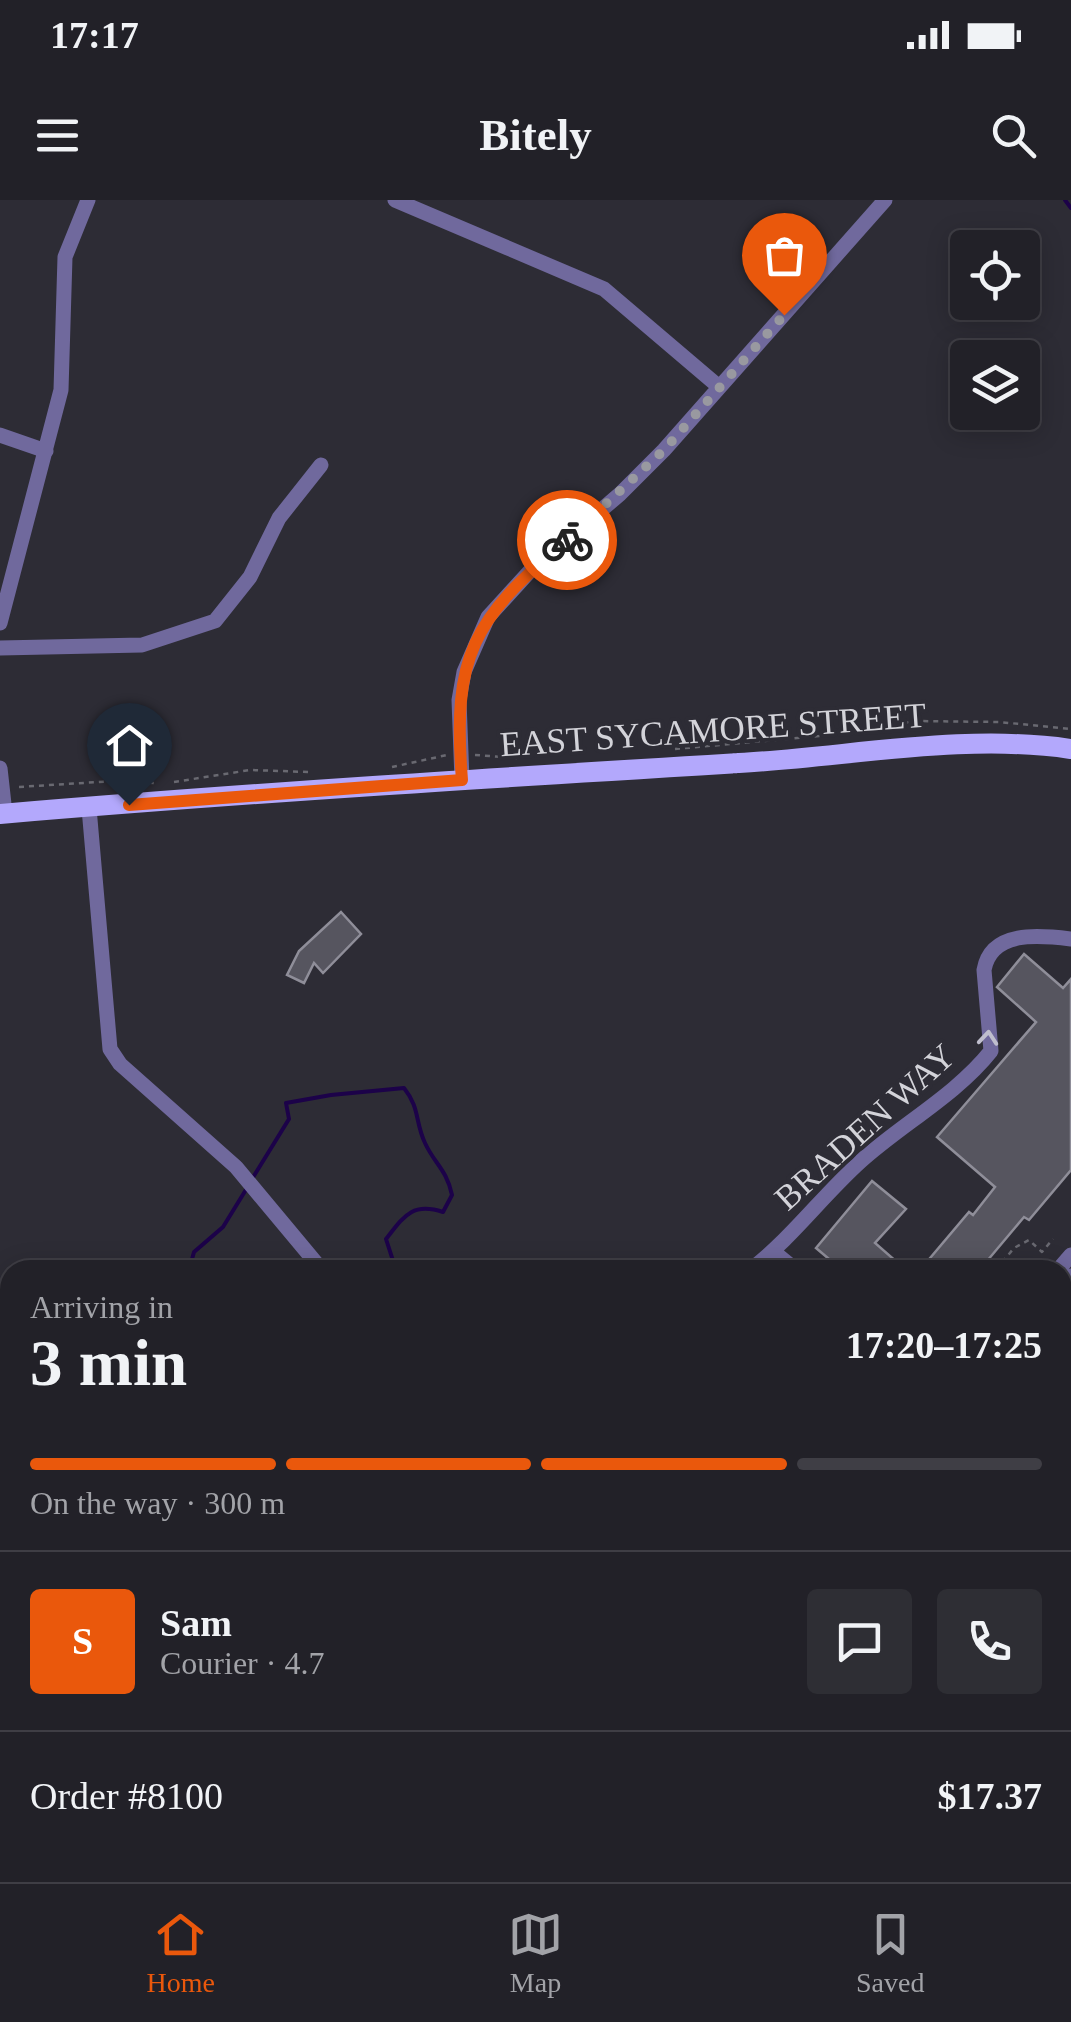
<!DOCTYPE html>
<meta charset="utf-8">
<style>
:root{--surface:#222128;--page:#2e2e34;--text:#f1f3f6;--muted:#a2a3a8;--line:#3f3e45;--accent:#ea580c}
body{margin:0;font-family:"Times New Roman",serif;background:var(--page);color:var(--text);height:100vh;display:flex;flex-direction:column;font-size:38px;white-space:nowrap}
*{box-sizing:border-box;margin:0}
p{font-size:32px;color:var(--muted)}
.icon{flex:none;width:55px;height:55px;fill:none;stroke:currentColor;stroke-width:2;stroke-linecap:round;stroke-linejoin:round}
.map{position:relative;flex:1;overflow:hidden}
.side{position:absolute;left:0px;top:1060px;width:1072px;height:622px;display:flex;flex-direction:column;background:var(--surface);border-radius:30px 30px 0 0;box-shadow:0 5px 25px #0003,0 0 0 2px var(--line)}
.side>*{flex:none}
.fabs{position:absolute;left:950px;top:30px;display:grid;gap:20px}
.fabs a{display:grid;place-items:center;width:90px;height:90px;border-radius:10px;background:var(--surface);box-shadow:0 5px 25px #0003,0 0 0 2px var(--line);font-size:50px}
.pin{position:absolute;display:grid;place-items:center;width:85px;height:85px;color:#fff;margin:-102px -42px;border-radius:50% 50% 50% 0;rotate:-45deg;box-shadow:0 0 10px #0007}
.pin .icon{rotate:45deg}
.courier{position:absolute;display:grid;place-items:center;width:100px;height:100px;margin:-50px;border:8px solid #ea580c;border-radius:50%;background:#fff;color:#222;box-shadow:0 2px 12px #0007}
.head em{font-style:normal;font-weight:600}
.head div{display:flex;flex-direction:column-reverse}
.head{display:flex;align-items:center;justify-content:space-between;height:170px;padding:0 30px}
h1{font-size:65px;font-weight:600;line-height:75px}
.bar{display:grid;grid-template-columns:repeat(4,1fr);gap:15px 10px;align-content:center;height:120px;padding:0 30px}
.bar i{height:12px;border-radius:8px;background:var(--line)}
.bar .current{background:var(--accent)}
.bar p{grid-column:span 4}
.line{display:flex;align-items:center;gap:25px;padding:0 30px;border-top:2px solid var(--line)}
.line div{flex:1}
.round{display:grid;place-items:center;flex:none;width:105px;height:105px;border-radius:10px;background:var(--page)}
.status{display:flex;justify-content:space-between;align-items:center;height:70px;padding:0 50px;background:var(--surface);direction:ltr}
.status svg{height:28px;fill:currentColor}
header{display:flex;justify-content:space-between;align-items:center;height:130px;padding:0 30px;background:var(--surface);font-size:45px;font-weight:600}
.tabs{display:flex;justify-content:space-around;align-items:center;height:140px;border-top:2px solid var(--line);background:var(--surface);font-size:28px;color:var(--muted)}
.tabs a{display:grid;justify-items:center;gap:5px}
.tabs .current{color:var(--accent)}
.map>svg:first-child{display:block}
</style>
<div class="status"><b>17:17</b><svg viewBox="0 0 49 12"><path d="M0 12V9h3v3zM5 12V6h3v6zM10 12V3h3v9zM15 12V0h3v12zM26 1h20v11H26zM47 4h2v5h-2z"/></svg></div>
<header><svg class="icon" aria-label="menu" viewBox="0 0 24 24"><path d="M4 6h16M4 12h16M4 18h16"/></svg>Bitely<svg class="icon" aria-label="search" viewBox="0 0 24 24"><circle cx="10" cy="10" r="6"/><path d="M15 15l6 6"/></svg></header>
<div class="map">
<svg width="1071" height="1682" viewBox="0 0 1071 1682">
<rect width="100%" height="100%" fill="#2d2c35"/>
<g fill="none" stroke-linecap="round" stroke-linejoin="round">
<path stroke="#1c0249" stroke-width="4" d="M1065,0L1071,8
M252,979L289,919L286,903L331,895L404,888C420,908 415,922 425,943C434,963 447,970 452,995L443,1012C412,1002 404,1016 386,1039L396,1070
M189,1070L194,1052L223,1027L247,988
M0,1267L10,1264
M1062,1613L1071,1618"/>
</g>
<path fill="#56555f" stroke="#8f8e99" stroke-width="2.5" d="M341,712L361,734L323,773L314,763L304,783L287,775L299,751Z
M1024,754L1063,788L1071,779V970L1029,1020L1024,1017L982,1067L979,1064L974,1070H920L969,1012L973,1015L995,987L937,937L1036,822L997,787Z
M872,981L906,1009L875,1043L906,1070H842L816,1048Z"/>
<g fill="none" stroke-linecap="round" stroke-linejoin="round">
<path stroke="#696971" stroke-width="2.5" stroke-dasharray="5 5" stroke-linecap="butt" d="M675,549L819,536L916,521L999,522L1071,529
M475,555L517,558
M392,567L447,555
M174,582L250,570L309,572
M19,587L114,581L156,583
M996,1070L1014,1048L1029,1040L1042,1052L1053,1039"/>
<path stroke="#70699d" stroke-width="15" d="M395,0L604,89L718,186
M0,235L46,251
M0,423L61,190L65,57L88,0
M0,448L142,445L215,421L250,377L279,318L321,265
M0,568L5,613
M462,580L459,500L464,472L488,417L530,371L620,294L664,250L885,0
M89,608L110,849L120,864L236,967L322,1070
M774,1052L796,1070
M750,1070C792,1038 822,996 861,961C902,924 956,895 991,851L984,770C991,730 1039,735 1071,739
M1058,1070L1071,1055
M1062,1086L1071,1076
M1062,1383L1071,1391
M317,1672L320,1682
M925,1672L946,1682
M846,1682L862,1674L880,1672"/>
<path stroke="#b3a8fc" stroke-width="20" d="M0,614C246,593 493,578 739,563C848,557 964,533 1071,549"/>
</g>
<defs><path id="oneway-chevron" d="M-2-3.5L2.5 0L-2 3.5" fill="none" stroke-width="1.6" stroke-linecap="round" stroke-linejoin="round" transform="scale(2.5)"/></defs>
<use stroke="#bfbecd" href="#oneway-chevron" transform="translate(988 838) rotate(-85)"/>
<g fill="none" stroke-linecap="round" stroke-linejoin="round">
<path stroke="#9999a0" stroke-width="10" stroke-dasharray="0 18" d="M567,340L664,250L784,115"/>
<path stroke="#ea580c" stroke-width="12" d="M129,605L462,580C452,455 473,419 567,340"/>
</g>
<g text-anchor="middle" dominant-baseline="central" stroke-width="8" stroke-linejoin="round" paint-order="stroke">
<g font-size="35" fill="#d3d3d9" stroke="#2d2c35">
<text transform="translate(713 530) rotate(-4)">EAST SYCAMORE STREET</text>
<text transform="translate(865 927) rotate(-42)">BRADEN WAY</text>
</g>
</g>
</svg>
<div class="fabs">
<a><svg class="icon" aria-label="locate" viewBox="0 0 24 24"><circle cx="12" cy="12" r="6"/><path d="M12 2v4M12 18v4M2 12h4M18 12h4"/></svg></a>
<a><svg class="icon" aria-label="layers" viewBox="0 0 24 24"><path d="M12 4l9 5-9 5-9-5zM3 14l9 5 9-5"/></svg></a>
</div>
<div class="pin" style="left:784px;top:115px;background:#ea580c"><svg class="icon" aria-label="bag" viewBox="0 0 24 24"><path d="M5 8h14l-1 12H6zM9 8a3 3 0 0 1 6 0"/></svg></div>
<div class="pin" style="left:129px;top:605px;background:#1f2937"><svg class="icon" aria-label="home" viewBox="0 0 24 24"><path d="M3 11l9-7 9 7M6 9v11h12V9"/></svg></div>
<div class="courier" style="left:567px;top:340px"><svg class="icon" aria-label="bike" viewBox="0 0 24 24"><circle cx="6" cy="16" r="4"/><circle cx="18" cy="16" r="4"/><path d="M6 16l4-8h5l3 8M10 8l3 8H6M13 5h3"/></svg></div>
<section class="side">
<div class="head"><div><h1>3 min</h1><p>Arriving in</p></div><em>17:20–17:25</em></div>
<div class="bar"><i class="current"></i><i class="current"></i><i class="current"></i><i></i><p>On the way · 300 m</p></div>
<div class="line" style="height:180px"><b class="round" style="background:var(--accent);color:#fff">S</b><div><b>Sam</b><p>Courier · 4.7</p></div><a class="round"><svg class="icon" aria-label="chat" viewBox="0 0 24 24"><path d="M4 5h16v11H9l-5 4z"/></svg></a><a class="round"><svg class="icon" aria-label="phone" viewBox="0 0 24 24"><path d="M5 4h4l2 5-3 2q2 4 5 5l2-3 5 2v4C11 20 4 13 5 4z"/></svg></a></div>
<div class="line" style="height:130px"><div>Order #8100</div><b>$17.37</b></div>
</section>
</div>
<nav class="tabs">
<a class="current"><svg class="icon" aria-label="home" viewBox="0 0 24 24"><path d="M3 11l9-7 9 7M6 9v11h12V9"/></svg>Home</a>
<a><svg class="icon" aria-label="map" viewBox="0 0 24 24"><path d="M3 6l6-2 6 2 6-2v14l-6 2-6-2-6 2zM9 4v14M15 6v14"/></svg>Map</a>
<a><svg class="icon" aria-label="saved" viewBox="0 0 24 24"><path d="M7 4h10v16l-5-4-5 4z"/></svg>Saved</a>
</nav>
